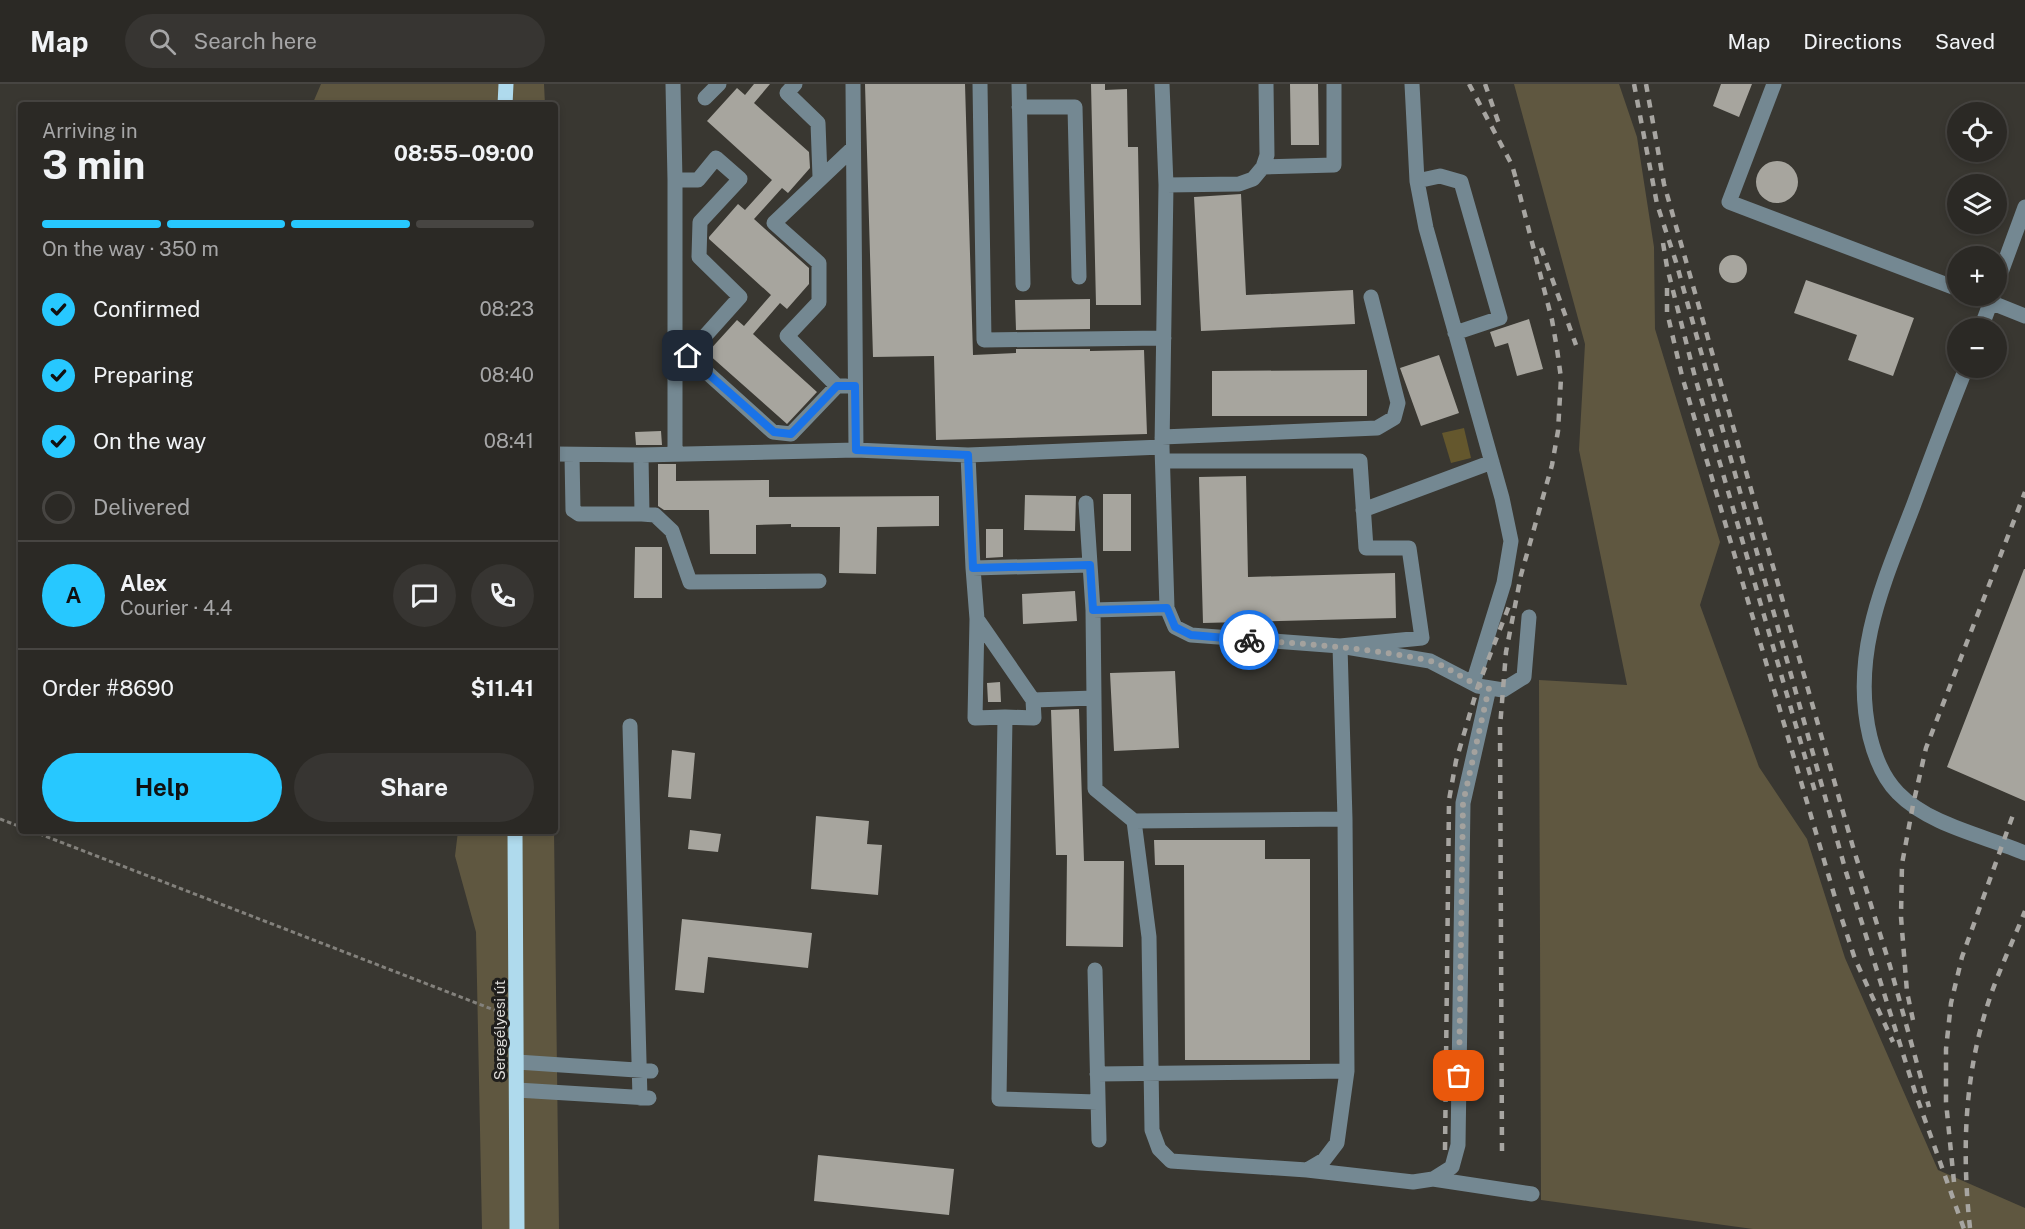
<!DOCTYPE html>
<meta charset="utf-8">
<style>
:root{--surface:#2b2925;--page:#373532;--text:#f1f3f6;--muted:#a6a6a7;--line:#474542;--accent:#27c8ff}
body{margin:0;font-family:"Public Sans",sans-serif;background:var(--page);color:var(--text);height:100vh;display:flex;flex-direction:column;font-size:22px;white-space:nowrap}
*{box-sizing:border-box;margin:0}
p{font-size:20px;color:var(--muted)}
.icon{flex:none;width:33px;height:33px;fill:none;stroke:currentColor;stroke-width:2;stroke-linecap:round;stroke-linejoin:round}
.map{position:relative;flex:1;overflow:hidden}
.panel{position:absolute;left:18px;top:18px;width:540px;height:732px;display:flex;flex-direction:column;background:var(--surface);border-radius:6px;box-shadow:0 3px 9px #0003,0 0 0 2px var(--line)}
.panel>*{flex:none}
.fabs{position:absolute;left:1947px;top:18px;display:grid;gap:12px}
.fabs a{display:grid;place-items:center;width:60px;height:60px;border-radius:50%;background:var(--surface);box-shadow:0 3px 9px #0003,0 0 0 2px var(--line);font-size:30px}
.pin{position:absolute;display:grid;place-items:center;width:51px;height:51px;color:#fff;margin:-26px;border-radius:12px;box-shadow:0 3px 9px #0006}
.courier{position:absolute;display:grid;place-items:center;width:60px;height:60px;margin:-30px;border:4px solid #1a73e8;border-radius:50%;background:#fff;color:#222;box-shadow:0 2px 8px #0007}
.summary em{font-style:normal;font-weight:700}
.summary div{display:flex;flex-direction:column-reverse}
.summary{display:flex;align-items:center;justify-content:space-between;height:102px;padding:0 24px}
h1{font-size:39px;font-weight:700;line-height:45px}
.bar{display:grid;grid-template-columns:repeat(4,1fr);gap:9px 6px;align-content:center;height:72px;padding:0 24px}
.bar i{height:8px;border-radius:4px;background:var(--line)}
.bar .active{background:var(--accent)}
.bar p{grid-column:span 4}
.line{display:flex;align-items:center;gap:15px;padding:0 24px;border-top:2px solid var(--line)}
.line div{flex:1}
.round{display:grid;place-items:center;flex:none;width:63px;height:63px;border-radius:32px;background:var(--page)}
ol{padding:0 24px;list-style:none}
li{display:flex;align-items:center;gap:18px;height:66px}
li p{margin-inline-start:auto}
li .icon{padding:6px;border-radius:50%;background:var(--accent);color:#111;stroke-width:4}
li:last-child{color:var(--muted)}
li i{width:33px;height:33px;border:3px solid var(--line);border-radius:50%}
.action{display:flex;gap:12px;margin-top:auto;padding:12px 24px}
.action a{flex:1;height:69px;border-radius:36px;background:var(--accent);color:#111;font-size:24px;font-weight:700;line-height:69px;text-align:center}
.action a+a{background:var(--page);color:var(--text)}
header{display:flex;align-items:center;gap:36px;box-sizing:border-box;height:84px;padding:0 30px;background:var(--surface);border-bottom:2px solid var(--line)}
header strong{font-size:28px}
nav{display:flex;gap:33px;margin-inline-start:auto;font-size:21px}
.search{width:420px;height:54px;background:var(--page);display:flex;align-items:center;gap:15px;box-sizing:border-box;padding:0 21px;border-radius:33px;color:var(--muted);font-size:22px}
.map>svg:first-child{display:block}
</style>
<header>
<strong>Map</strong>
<div class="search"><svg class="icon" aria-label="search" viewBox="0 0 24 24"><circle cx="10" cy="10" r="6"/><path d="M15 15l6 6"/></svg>Search here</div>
<nav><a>Map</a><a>Directions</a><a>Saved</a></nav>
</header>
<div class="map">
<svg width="2025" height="1145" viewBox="0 0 2025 1145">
<rect width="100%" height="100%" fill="#393731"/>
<path fill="#5f5740" d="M321,0H544L545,21H312Z
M1514,0H1619L1637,53L1654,163L1655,245L1720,458L1700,521L1759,683L1807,755L1845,874L1938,1086L2025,1124V1145H1753L1541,1116L1539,596L1627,601L1579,366L1585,260Z
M458,747H554L559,1145H482L476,848L455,772Z"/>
<path fill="#64572d" d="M1464,344L1471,374L1451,379L1442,349Z"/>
<path fill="#a7a59e" d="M754,0H770L754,19L809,68L810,84L788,109L782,104L754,135L809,184V200L787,225L780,219L753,250L817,308L787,340L707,269L737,236L744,242L771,211L709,155V153L738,120L745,126L772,96L707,37L737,4L745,11Z
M865,0H965L973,271L1016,269V265H1090V267L1144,266L1147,350L936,356L934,272L873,273Z
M1091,0H1105V6L1127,5L1128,63H1138L1141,221H1096Z
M1290,0H1318L1319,61H1291Z
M1721,0H1752L1739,33L1713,22Z
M1756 98a21 21 0 1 1 42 0a21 21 0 1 1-42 0Z
M1241,110L1246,211L1353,206L1355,240L1201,247L1194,113Z
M1719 185a14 14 0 1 1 28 0a14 14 0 1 1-28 0Z
M1806,196L1914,234L1893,292L1848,276L1857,251L1794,229Z
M1090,215V245L1016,246L1015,216Z
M1529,235L1543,285L1517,292L1508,259L1495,263L1490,248Z
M1439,271L1459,329L1421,342L1400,284Z
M1367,286V332H1212V287Z
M661,347L662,361H636L635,348Z
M658,380H676V397L769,396V413L939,412V442L877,443L876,490L839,489L840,443H791V440L756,441V470H710L709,426H664L658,422Z
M1246,392L1248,493L1395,489L1396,534L1203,539L1199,393Z
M1103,410H1131V467H1103Z
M1025,411L1076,412L1075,447L1024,446Z
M986,445H1003V473L986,474Z
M635,463H662V514H634Z
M2024,485H2025V717L1947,683Z
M1075,507L1077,537L1023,540L1022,510Z
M1175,587L1179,664L1114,667L1110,589Z
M1000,598L1001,618H988L987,599Z
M1079,625L1084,777H1124L1123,863L1066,862L1067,771H1056L1051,626Z
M672,666L695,669L691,715L668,713Z
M816,732L869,737L867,760L882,761L878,811L811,805Z
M690,746L721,750L718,768L688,765Z
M1154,756H1265V775H1310V976H1185L1184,781H1155Z
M682,835L812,849L808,884L708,873L704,909L675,906Z
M818,1071L954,1085L949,1131L814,1117Z"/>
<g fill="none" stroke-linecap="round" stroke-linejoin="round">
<path stroke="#83817c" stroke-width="3" stroke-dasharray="4.5 3" stroke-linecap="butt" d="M0,735L21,743
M32,747L502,929"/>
<path stroke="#748892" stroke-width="15" d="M673,0L675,96V370
M795,0L787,9L818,39L820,93
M853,0L856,366
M980,0L984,256L1164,254
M1019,0L1023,200
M1162,0L1166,101L1162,363L1167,524L1175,543L1191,551L1340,562L1430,577L1478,602L1503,606L1524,593L1529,533
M1412,0L1417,97L1426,144L1502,414L1511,457L1504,499L1473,599
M1774,0L1729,118L1958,205
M705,14L719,0
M1019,23H1075L1079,193
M1263,83L1334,81V1
M675,96H698L716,74L740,95L700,138L699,173L740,213L688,271
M1417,97L1440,92L1461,98L1500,234L1455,249
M1166,101L1239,100L1253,95L1263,83L1267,71L1266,0
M1996,202L2025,123
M1975,212L2025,232
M1981,244L1993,212
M681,265L773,348L791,350L837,302H846
M1966,284C1948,329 1931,374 1914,420C1885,496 1850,569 1870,653C1875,673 1883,694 1898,709C1929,741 1985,752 2025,769
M837,302L787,252L819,218V179L774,139L853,64
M1162,353L1377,344L1394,334L1398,319L1371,213
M555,370L641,371L642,430H579L573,426L572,371
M641,371L856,366L968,371L1162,363
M968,371L973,484L977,535L975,634L1005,633L999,1015L1097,1018
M1086,419L1093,526L1095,705L1134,737L1345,735
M1363,426L1492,378
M642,430L655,431L672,447L690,498L819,497
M973,484L1090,481
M1093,526L1167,524
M977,535L1033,616L1094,614
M1005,633L1034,634L1033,616
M630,642L640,1014
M1134,737L1149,853L1152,1046L1159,1065L1171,1077L1307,1086L1324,1076L1337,1059L1347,987L1345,735L1340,562L1422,554L1409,464H1366L1360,377H1163
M1095,886L1099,1056
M517,978L651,987
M1097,990L1347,987
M517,1006L649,1014
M1307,1086L1413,1098L1433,1095L1452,1083L1458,1061L1463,719L1489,604
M1433,1095L1532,1110"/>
<path stroke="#afdaed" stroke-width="15" d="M505,21L506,0
M515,747L517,1145"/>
<path stroke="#a7a5a1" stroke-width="4.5" stroke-dasharray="8 8" stroke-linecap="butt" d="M1469,0L1512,81L1518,102
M1485,0L1499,40
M1634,0L1657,120L1676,178L1846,788L1915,1008L1964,1145
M1646,0L1664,100L1853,763L1890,882L1929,1023
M1663,159L1667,183L1695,293L1816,711
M1541,164L1576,261
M1667,204V228L1682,292L1836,817L1855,875L1893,958
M1913,936L1907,908L1901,833L1902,780L1913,721L1926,664L2025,408
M1445,1066L1449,716L1456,677L1478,602L1509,522
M1502,1067L1500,643L1506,568L1521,491L1552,381L1558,347L1561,294L1557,265L1552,236L1516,96
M1954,1098L1946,1018V965L1951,919L1962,873L2014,728
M1970,1144C1962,1071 1964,996 1986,926C1996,892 2012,860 2025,827"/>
</g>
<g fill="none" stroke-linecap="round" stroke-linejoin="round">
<path stroke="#a4a29e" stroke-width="6" stroke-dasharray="0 10.8" d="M1249,556C1309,560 1368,564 1427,576C1449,581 1466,600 1489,604L1463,719L1459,992"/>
<path stroke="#1a73e8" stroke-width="8" d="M688,272L774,348L791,350L837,302H855L856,366L968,371L973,484L1090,481L1093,526L1167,524L1175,543L1191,551L1249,556"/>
</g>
<g text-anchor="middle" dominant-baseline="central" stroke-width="6" stroke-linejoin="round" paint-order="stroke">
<g font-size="15" fill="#dedcd9" stroke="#1f1e1c">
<text transform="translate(499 946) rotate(-90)">Seregélyesi út</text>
</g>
</g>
</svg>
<div class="fabs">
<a><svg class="icon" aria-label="locate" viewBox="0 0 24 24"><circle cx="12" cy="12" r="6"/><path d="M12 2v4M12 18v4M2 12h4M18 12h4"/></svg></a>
<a><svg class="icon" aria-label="layers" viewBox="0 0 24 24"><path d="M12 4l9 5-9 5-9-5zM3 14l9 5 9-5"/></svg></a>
<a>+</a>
<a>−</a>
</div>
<div class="pin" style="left:1459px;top:992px;background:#ea580c"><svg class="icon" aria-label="bag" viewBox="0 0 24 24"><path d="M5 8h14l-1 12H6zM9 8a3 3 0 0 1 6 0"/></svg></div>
<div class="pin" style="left:688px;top:272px;background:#1f2937"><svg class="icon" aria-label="home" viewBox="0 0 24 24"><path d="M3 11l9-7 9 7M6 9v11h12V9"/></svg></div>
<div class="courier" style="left:1249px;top:556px"><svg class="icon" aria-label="bike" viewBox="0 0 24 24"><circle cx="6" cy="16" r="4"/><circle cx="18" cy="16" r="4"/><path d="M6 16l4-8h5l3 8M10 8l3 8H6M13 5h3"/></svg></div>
<section class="panel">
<div class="summary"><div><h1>3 min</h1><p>Arriving in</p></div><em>08:55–09:00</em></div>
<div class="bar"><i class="active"></i><i class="active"></i><i class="active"></i><i></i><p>On the way · 350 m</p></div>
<ol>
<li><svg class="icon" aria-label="check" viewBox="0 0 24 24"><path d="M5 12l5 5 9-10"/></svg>Confirmed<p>08:23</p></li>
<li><svg class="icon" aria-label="check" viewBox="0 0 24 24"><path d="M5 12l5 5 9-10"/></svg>Preparing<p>08:40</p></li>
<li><svg class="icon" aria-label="check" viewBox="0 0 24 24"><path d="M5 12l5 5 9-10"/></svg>On the way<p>08:41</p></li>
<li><i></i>Delivered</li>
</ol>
<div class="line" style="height:108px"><b class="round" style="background:var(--accent);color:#111">A</b><div><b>Alex</b><p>Courier · 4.4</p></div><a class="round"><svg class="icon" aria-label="chat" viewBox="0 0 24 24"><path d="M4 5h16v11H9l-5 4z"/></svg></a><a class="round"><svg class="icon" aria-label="phone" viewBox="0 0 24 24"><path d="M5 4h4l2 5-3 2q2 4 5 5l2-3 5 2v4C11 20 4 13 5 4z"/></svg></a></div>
<div class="line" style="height:78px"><div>Order #8690</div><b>$11.41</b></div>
<div class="action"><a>Help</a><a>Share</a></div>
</section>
</div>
